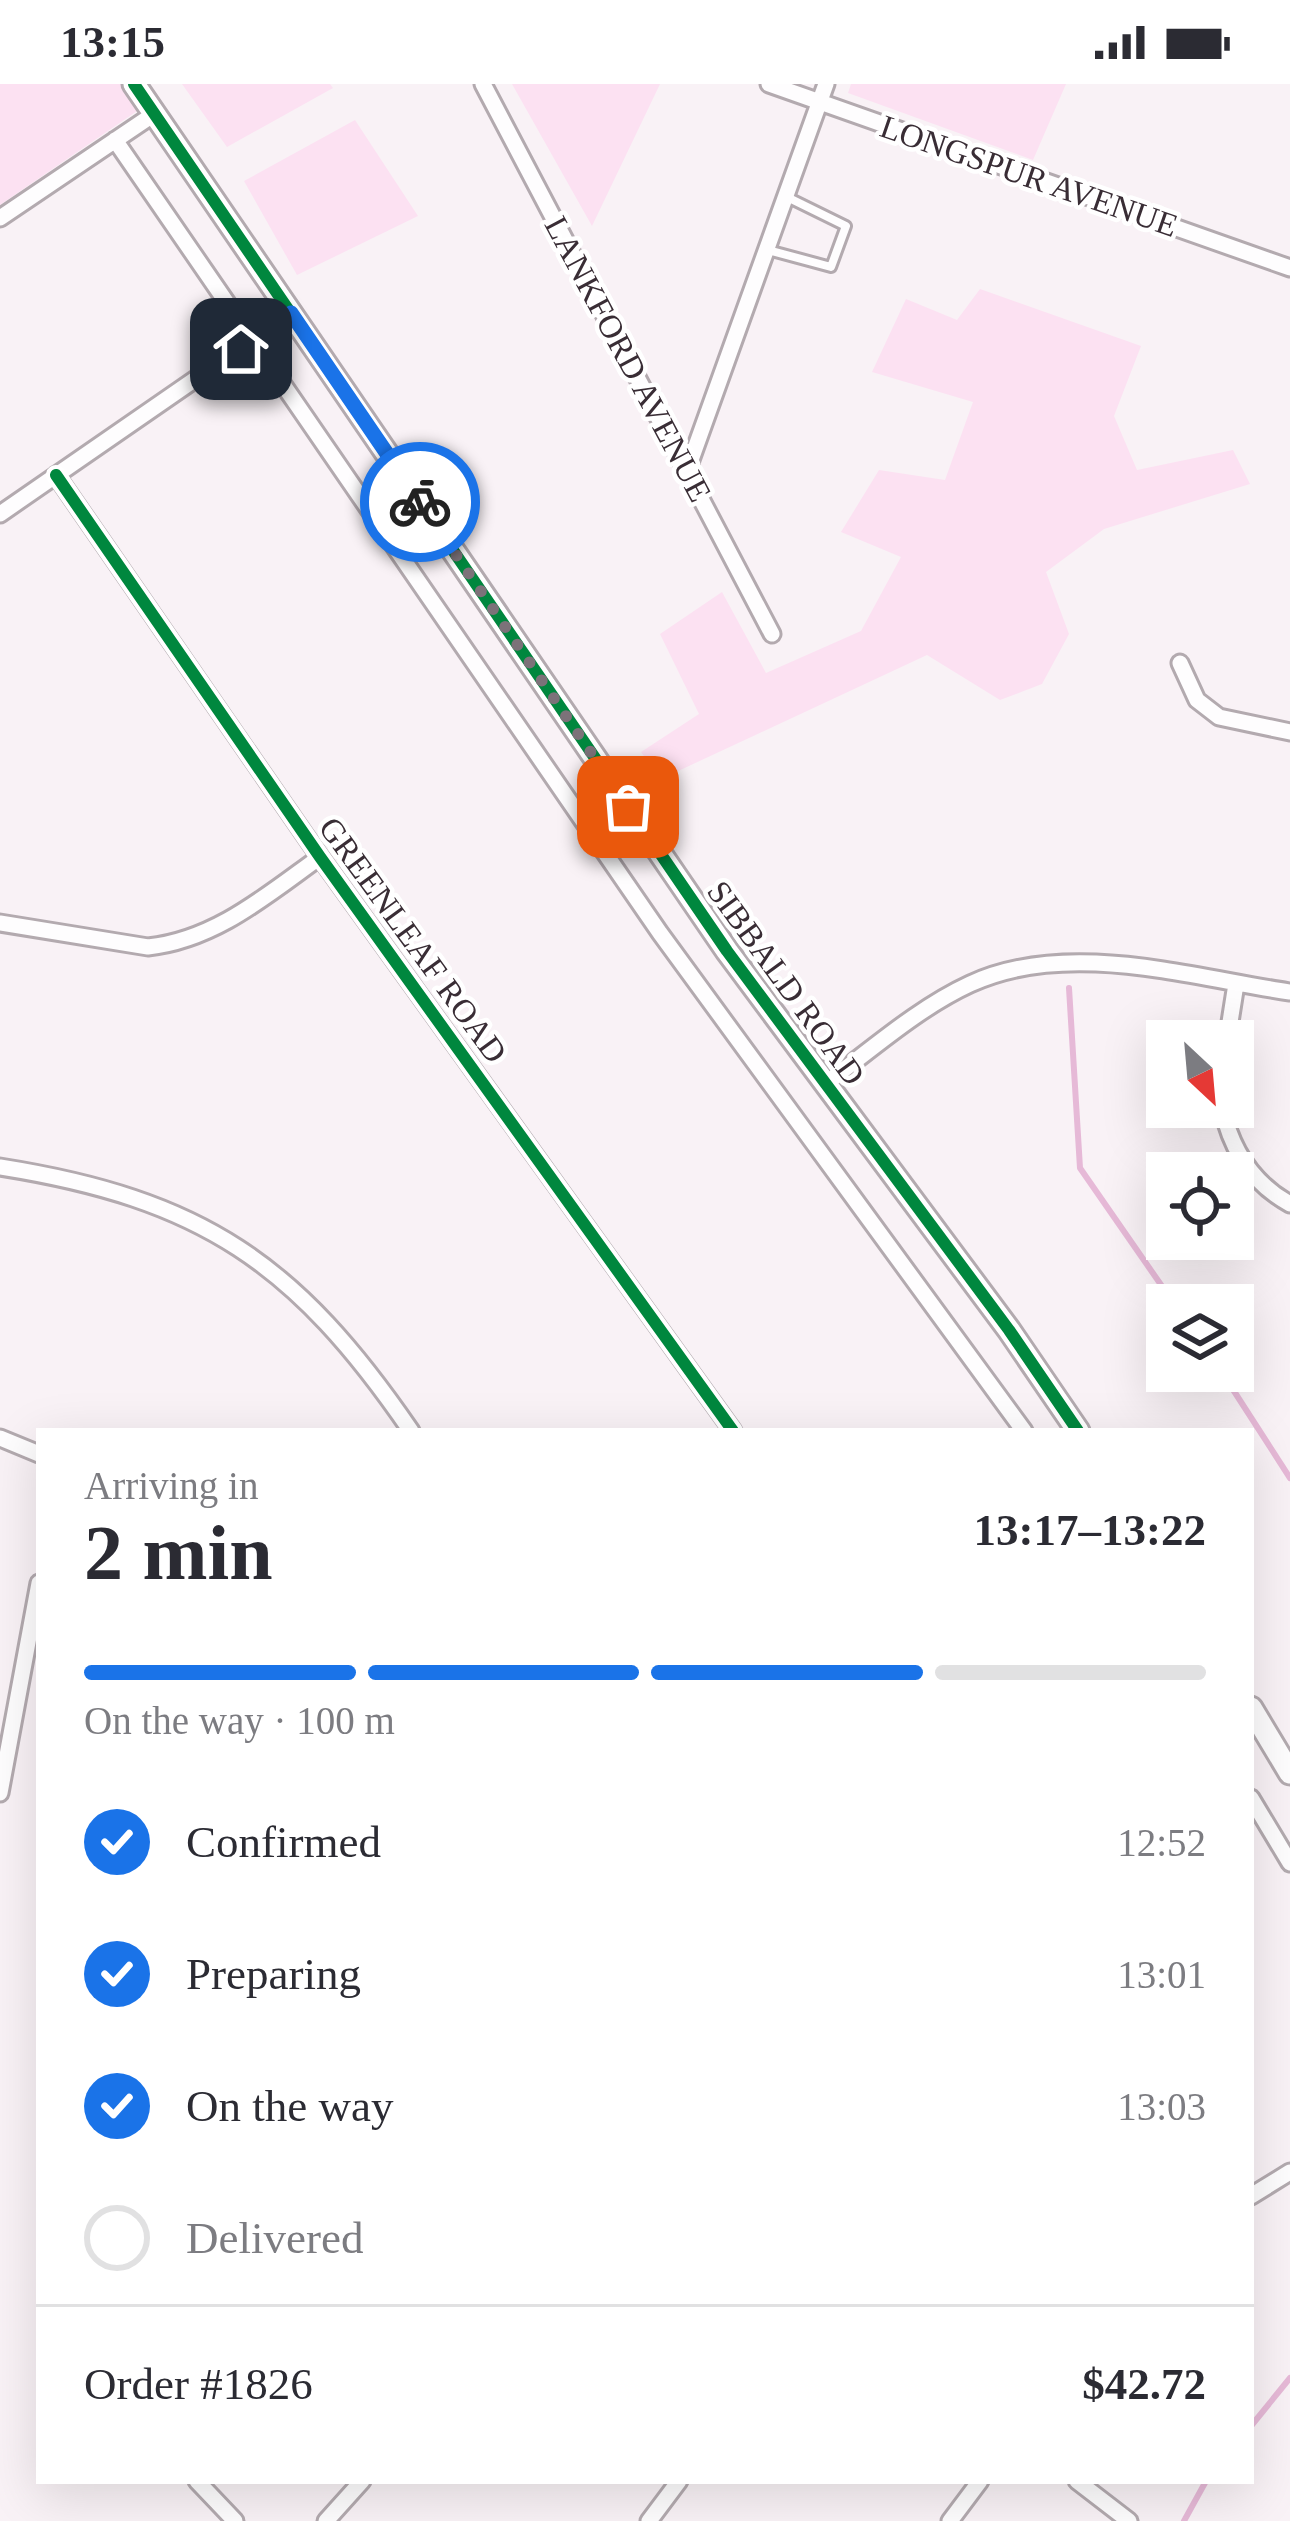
<!DOCTYPE html>
<meta charset="utf-8">
<style>
:root{--surface:#fff;--page:#f2f2f3;--text:#2b2b33;--muted:#7c7c81;--line:#e1e1e2;--accent:#1a73e8}
body{margin:0;font-family:Georgia,serif;background:var(--page);color:var(--text);height:100vh;display:flex;flex-direction:column;font-size:45px;white-space:nowrap}
*{box-sizing:border-box;margin:0}
p{font-size:39px;color:var(--muted)}
.icon{flex:none;width:66px;height:66px;fill:none;stroke:currentColor;stroke-width:2;stroke-linecap:round;stroke-linejoin:round}
.map{position:relative;flex:1;overflow:hidden}
.side{position:absolute;left:36px;top:1344px;width:1218px;height:1056px;display:flex;flex-direction:column;background:var(--surface);border-radius:0px;box-shadow:0 12px 48px #0002}
.side>*{flex:none}
.needle{width:78px;rotate:154deg}
.tools{position:absolute;left:1146px;top:936px;display:grid;gap:24px}
.tools a{display:grid;place-items:center;width:108px;height:108px;border-radius:0px;background:var(--surface);box-shadow:0 12px 48px #0002;font-size:60px}
.pin{position:absolute;display:grid;place-items:center;width:102px;height:102px;color:#fff;margin:-51px;border-radius:24px;box-shadow:0 6px 18px #0006}
.courier{position:absolute;display:grid;place-items:center;width:120px;height:120px;margin:-60px;border:9px solid #1a73e8;border-radius:50%;background:#fff;color:#222;box-shadow:0 3px 15px #0007}
.headline em{font-style:normal;font-weight:700}
.headline div{display:flex;flex-direction:column-reverse}
.headline{display:flex;align-items:center;justify-content:space-between;height:204px;padding:0 48px}
h1{font-size:78px;font-weight:700;line-height:90px}
.bar{display:grid;grid-template-columns:repeat(4,1fr);gap:18px 12px;align-content:center;height:144px;padding:0 48px}
.bar i{height:15px;border-radius:9px;background:var(--line)}
.bar .on{background:var(--accent)}
.bar p{grid-column:span 4}
.line{display:flex;align-items:center;gap:30px;padding:0 48px;border-top:3px solid var(--line)}
.line div{flex:1}
ol{padding:0 48px;list-style:none}
li{display:flex;align-items:center;gap:36px;height:132px}
li p{margin-inline-start:auto}
li .icon{padding:12px;border-radius:50%;background:var(--accent);color:#fff;stroke-width:4}
li:last-child{color:var(--muted)}
li i{width:66px;height:66px;border:6px solid var(--line);border-radius:50%}
.status{display:flex;justify-content:space-between;align-items:center;height:84px;padding:0 60px;background:var(--surface);direction:ltr}
.status svg{height:33px;fill:currentColor}
.map>svg:first-child{display:block}
</style>
<div class="status"><b>13:15</b><svg viewBox="0 0 49 12"><path d="M0 12V9h3v3zM5 12V6h3v6zM10 12V3h3v9zM15 12V0h3v12zM26 1h20v11H26zM47 4h2v5h-2z"/></svg></div>
<div class="map">
<svg width="1290" height="2437" viewBox="0 0 1290 2437">
<rect width="100%" height="100%" fill="#f9f2f6"/>
<path fill="#fce1f2" d="M0,0H123L140,25L0,121Z
M182,0H330L333,4L227,63Z
M512,0H660L592,142Z
M851,0H1066L1033,76L848,9Z
M355,36L418,132L297,191L244,97Z
M980,205L1141,262L1114,332L1137,386L1233,366L1250,400L1104,445L1046,488L1069,550L1042,600L1000,616L927,571L661,695L641,668L699,630L660,550L722,508L766,589L861,547L901,473L841,448L879,386L945,396L973,318L872,288L906,215L957,236Z"/>
<g fill="none" stroke-linecap="round" stroke-linejoin="round">
<path stroke="#e6b9d7" stroke-width="6" d="M1069,904L1080,1084L1175,1221
M1221,1287L1290,1394
M1251,2342L1290,2294
M1184,2437L1206,2397"/>
<defs>
<path id="lane" d="M768,166L831,183L846,142L787,113"/>
<path id="street" d="M483,0L772,550
M769,0L1290,184
M115,56L660,849L1024,1347
M0,134L154,30
M687,387L826,0
M56,391L320,773L733,1347
M0,430L291,229
M1180,579L1197,616L1219,633L1290,648
M0,839L148,863C215,856 267,811 320,773
M1227,957L1236,900
M825,1000C871,966 918,924 970,900C1067,855 1189,893 1290,908
M1222,1023C1231,1066 1252,1099 1290,1120
M0,1083C202,1115 296,1179 411,1347
M0,1354L39,1370
M0,1709L39,1499
M1251,1714L1290,1779
M1251,2112L1290,2088
M197,2397L235,2437
M1077,2397L1129,2437
M326,2437L362,2397
M649,2437L679,2397
M950,2437L980,2397"/>
<path id="secondary" d="M134,0L727,867L1009,1246L1078,1347
M1251,1624L1290,1689"/>
</defs>
<use href="#lane" stroke="#b3aaaf" stroke-width="14"/>
<use href="#street" stroke="#b3aaaf" stroke-width="21"/>
<use href="#secondary" stroke="#b3aaaf" stroke-width="27"/>
<use href="#lane" stroke="#fefdfe" stroke-width="8"/>
<use href="#street" stroke="#fefdfe" stroke-width="15"/>
<use href="#secondary" stroke="#fefdfe" stroke-width="21"/>
<defs>
<path id="cycleway" d="M134,0L727,867L1009,1246L1078,1347
M56,391L320,773L733,1347"/>
</defs>
<use href="#cycleway" stroke="#fff" stroke-width="20"/>
<use href="#cycleway" stroke="#00873e" stroke-width="12"/>
</g>
<g fill="none" stroke-linecap="round" stroke-linejoin="round">
<path stroke="#7c7279" stroke-width="12" stroke-dasharray="0 21.6" d="M420,418L628,723"/>
<path stroke="#1a73e8" stroke-width="15" d="M241,265L291,229L420,418"/>
</g>
<g text-anchor="middle" dominant-baseline="central" stroke-width="9" stroke-linejoin="round" paint-order="stroke">
<g font-size="33" fill="#392d35" stroke="#fff">
<text transform="translate(1029 92) rotate(19)">LONGSPUR AVENUE</text>
<text transform="translate(628 275) rotate(62)">LANKFORD AVENUE</text>
<text transform="translate(413 856) rotate(54)">GREENLEAF ROAD</text>
<text transform="translate(786 899) rotate(54)">SIBBALD ROAD</text>
</g>
</g>
</svg>
<div class="tools">
<a><svg class="needle" viewBox="-14 -14 28 28"><path d="M0-13l5 13h-10z" fill="#e53935"/><path d="M0 13l5-13h-10z" fill="#7c7c81"/></svg></a>
<a><svg class="icon" aria-label="locate" viewBox="0 0 24 24"><circle cx="12" cy="12" r="6"/><path d="M12 2v4M12 18v4M2 12h4M18 12h4"/></svg></a>
<a><svg class="icon" aria-label="layers" viewBox="0 0 24 24"><path d="M12 4l9 5-9 5-9-5zM3 14l9 5 9-5"/></svg></a>
</div>
<div class="pin" style="left:628px;top:723px;background:#ea580c"><svg class="icon" aria-label="bag" viewBox="0 0 24 24"><path d="M5 8h14l-1 12H6zM9 8a3 3 0 0 1 6 0"/></svg></div>
<div class="pin" style="left:241px;top:265px;background:#1f2937"><svg class="icon" aria-label="home" viewBox="0 0 24 24"><path d="M3 11l9-7 9 7M6 9v11h12V9"/></svg></div>
<div class="courier" style="left:420px;top:418px"><svg class="icon" aria-label="bike" viewBox="0 0 24 24"><circle cx="6" cy="16" r="4"/><circle cx="18" cy="16" r="4"/><path d="M6 16l4-8h5l3 8M10 8l3 8H6M13 5h3"/></svg></div>
<section class="side">
<div class="headline"><div><h1>2 min</h1><p>Arriving in</p></div><em>13:17–13:22</em></div>
<div class="bar"><i class="on"></i><i class="on"></i><i class="on"></i><i></i><p>On the way · 100 m</p></div>
<ol>
<li><svg class="icon" aria-label="check" viewBox="0 0 24 24"><path d="M5 12l5 5 9-10"/></svg>Confirmed<p>12:52</p></li>
<li><svg class="icon" aria-label="check" viewBox="0 0 24 24"><path d="M5 12l5 5 9-10"/></svg>Preparing<p>13:01</p></li>
<li><svg class="icon" aria-label="check" viewBox="0 0 24 24"><path d="M5 12l5 5 9-10"/></svg>On the way<p>13:03</p></li>
<li><i></i>Delivered</li>
</ol>
<div class="line" style="height:156px"><div>Order #1826</div><b>$42.72</b></div>
</section>
</div>
